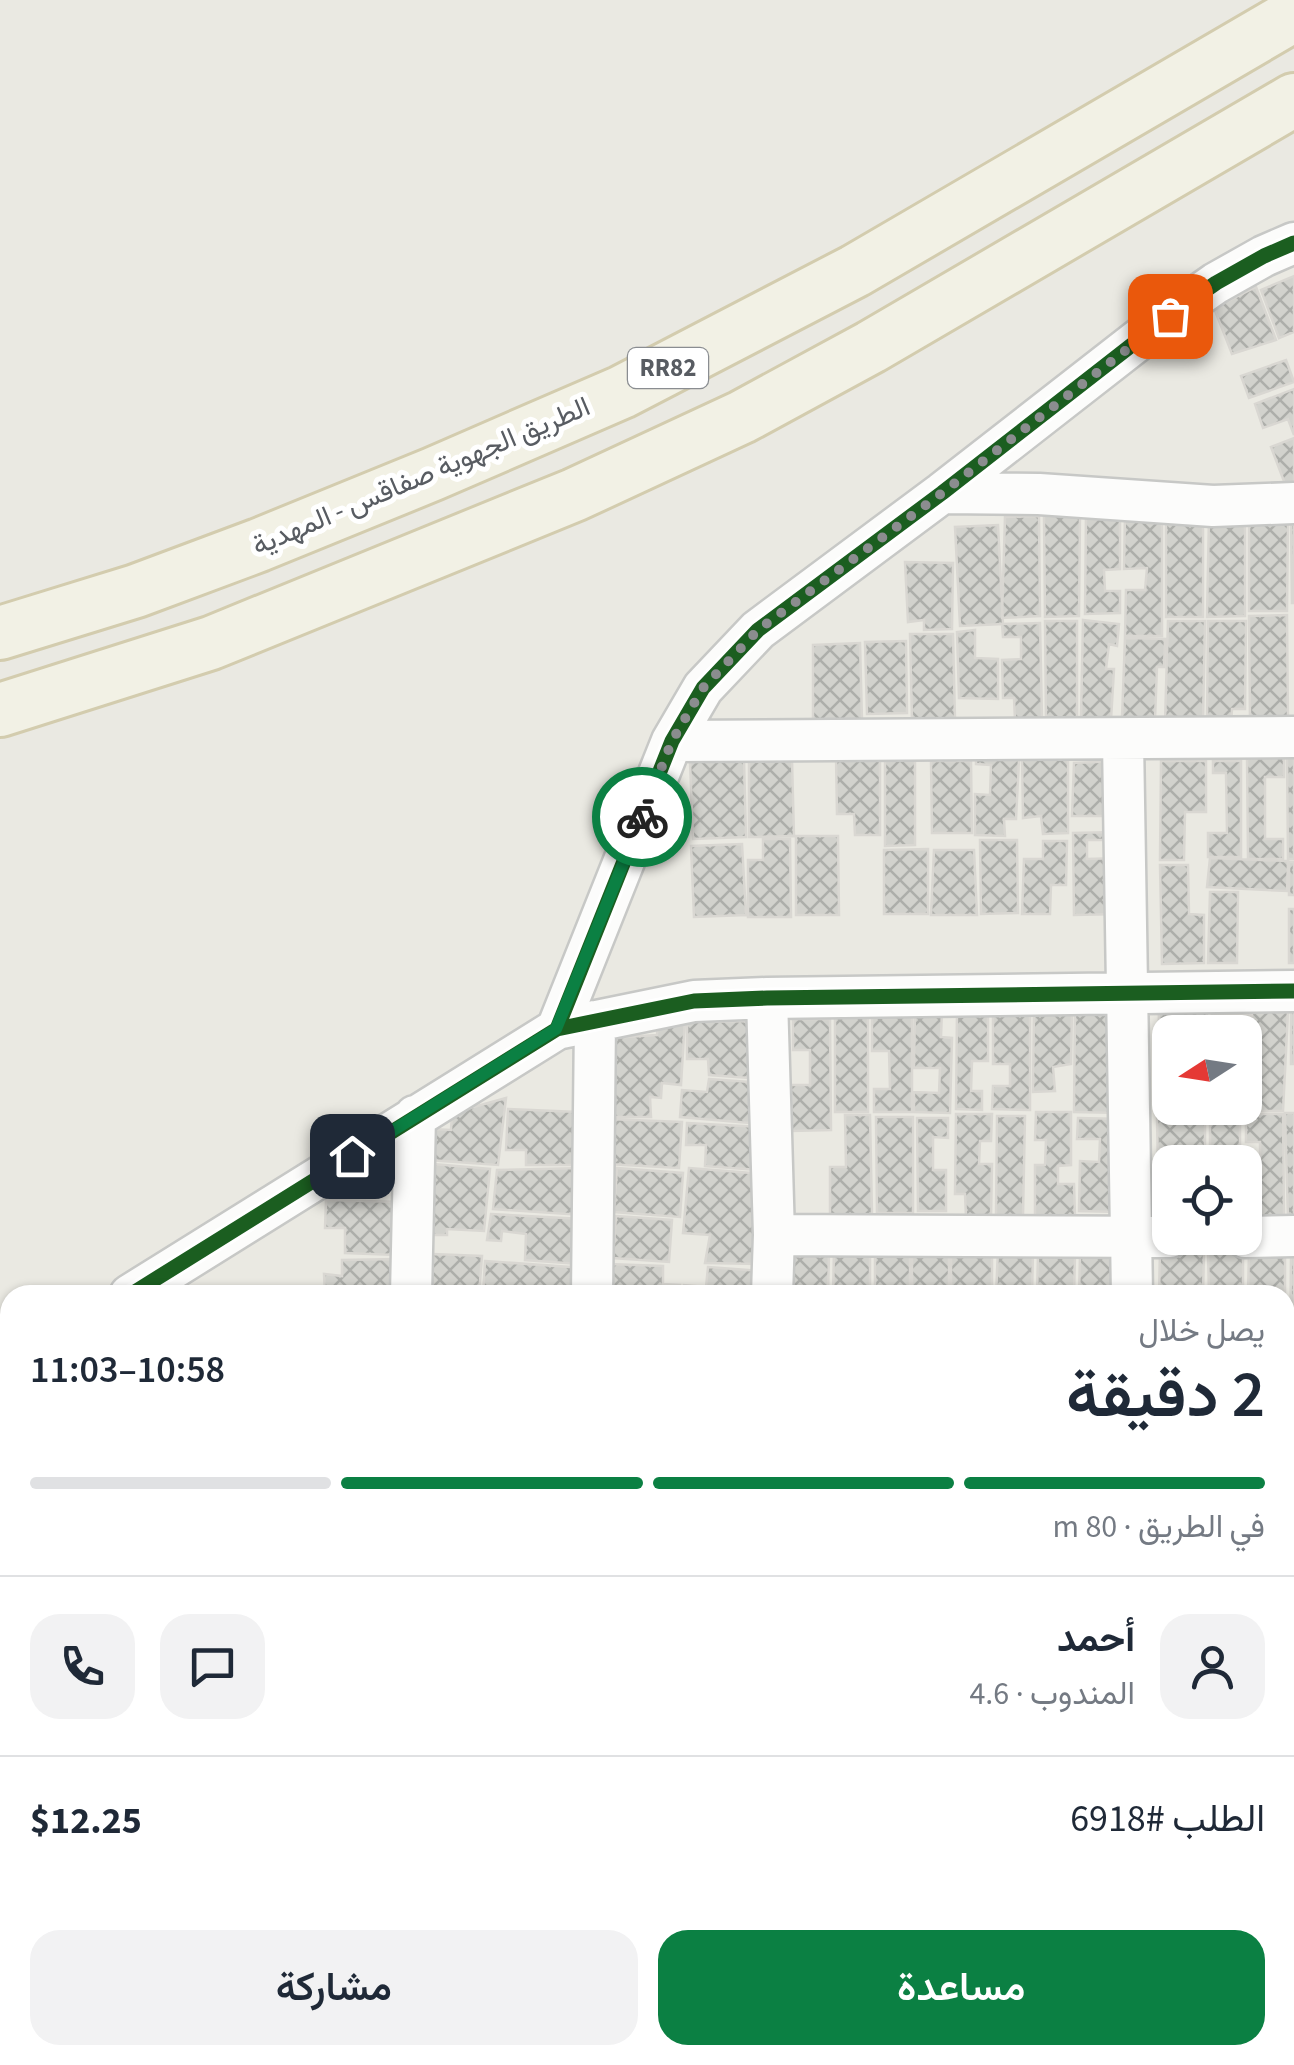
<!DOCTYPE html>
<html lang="ar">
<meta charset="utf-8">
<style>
:root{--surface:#fff;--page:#f2f2f3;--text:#1f2937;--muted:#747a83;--line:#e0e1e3;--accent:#0b8043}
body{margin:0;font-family:"Source Sans 3",Vazirmatn,sans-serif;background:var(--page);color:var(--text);direction:rtl;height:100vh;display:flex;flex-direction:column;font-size:38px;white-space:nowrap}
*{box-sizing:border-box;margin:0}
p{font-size:32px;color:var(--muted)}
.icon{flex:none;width:55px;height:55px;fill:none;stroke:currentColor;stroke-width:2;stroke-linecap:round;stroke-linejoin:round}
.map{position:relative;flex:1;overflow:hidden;direction:ltr}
.details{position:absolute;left:0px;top:1285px;width:1295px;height:780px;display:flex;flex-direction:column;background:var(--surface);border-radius:30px 30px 0 0;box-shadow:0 2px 8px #0004;direction:rtl}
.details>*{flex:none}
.needle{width:65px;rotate:258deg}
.tools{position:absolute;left:1152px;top:1015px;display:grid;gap:20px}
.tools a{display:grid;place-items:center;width:110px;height:110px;border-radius:20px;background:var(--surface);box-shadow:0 2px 8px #0004;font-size:50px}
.pin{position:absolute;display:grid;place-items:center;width:85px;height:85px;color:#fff;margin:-42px;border-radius:20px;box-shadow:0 5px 15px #0006}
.courier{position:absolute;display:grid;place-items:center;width:100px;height:100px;margin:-50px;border:8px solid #0b8043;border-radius:50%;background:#fff;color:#222;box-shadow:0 2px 12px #0007}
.summary em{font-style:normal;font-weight:600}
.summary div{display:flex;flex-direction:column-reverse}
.summary{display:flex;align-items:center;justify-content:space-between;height:170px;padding:0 30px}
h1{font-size:65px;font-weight:600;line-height:75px}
.bar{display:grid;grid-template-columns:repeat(4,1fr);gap:15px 10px;align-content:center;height:120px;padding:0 30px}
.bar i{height:12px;border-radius:8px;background:var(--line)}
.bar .selected{background:var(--accent)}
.bar p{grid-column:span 4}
.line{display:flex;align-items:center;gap:25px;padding:0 30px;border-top:2px solid var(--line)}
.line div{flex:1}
.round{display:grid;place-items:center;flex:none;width:105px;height:105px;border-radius:30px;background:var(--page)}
.button{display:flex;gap:20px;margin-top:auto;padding:20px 30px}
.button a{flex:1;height:115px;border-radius:30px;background:var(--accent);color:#fff;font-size:40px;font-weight:600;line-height:115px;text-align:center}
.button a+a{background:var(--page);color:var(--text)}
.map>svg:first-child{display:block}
</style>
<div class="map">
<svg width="1294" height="2065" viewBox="0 0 1294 2065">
<defs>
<pattern id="building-cross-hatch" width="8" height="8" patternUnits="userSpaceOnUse" patternTransform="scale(2.5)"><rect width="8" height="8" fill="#d2d2cd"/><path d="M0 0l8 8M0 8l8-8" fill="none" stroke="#adaeaa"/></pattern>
</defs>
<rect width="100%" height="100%" fill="#eae9e2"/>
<path fill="url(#building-cross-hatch)" stroke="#d9d7d2" stroke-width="2.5" d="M1294,276V332L1279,338L1261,290Z
M1256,287L1276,340L1232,354L1214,308Z
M1286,360L1294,382L1249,398L1241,376Z
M1294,389V435L1288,419L1263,428L1255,404Z
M1294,438V495L1290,497L1271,447Z
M1080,513L1079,616L1045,617L1044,516Z
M1086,513L1120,514V569L1104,570L1105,591H1120V613L1085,614Z
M1125,514H1162V636H1125L1126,590H1145L1147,568L1124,569Z
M1039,516L1040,616L1002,618L1005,517Z
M1166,517H1203V617H1166Z
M1209,517L1245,518V616L1207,617Z
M1249,518L1288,519L1287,611H1249Z
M1291,522H1294V603H1292Z
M998,525L1003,624L960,626L955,527Z
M905,562L953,563L952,629L924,630V620L908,622Z
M1287,615L1288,720L1250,721L1249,616Z
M1083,620L1119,624L1117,646L1109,644L1106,669H1114L1111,720L1081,719Z
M1045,621H1077V722H1046Z
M1168,621H1205L1203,722L1165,723Z
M1208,621H1246L1245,709H1232L1231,725L1207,724Z
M1040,623L1042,719L1015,720L1014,698H1003L1002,660L1021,659V637H1003L1002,624Z
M975,630V658L998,659V699L959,698L957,632Z
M910,634H953L955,719L912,720Z
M1125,638L1165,639L1164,667H1157L1155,719L1122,718Z
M906,641L907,713L867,714L865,642Z
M860,643L862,721L813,720V645Z
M1068,753V833L1043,834L1041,816L1023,818L1022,754Z
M1247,755H1284V777H1265V839H1283V859H1248Z
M1287,756L1294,757V859H1288Z
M836,757L880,758V835H855L854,814H837Z
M915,758V845L885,846V759Z
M976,759L1019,760L1016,819H1004L1005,836L975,835V794L990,795L991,765L976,764Z
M744,760L746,837L693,839L690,762Z
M749,760H792L794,836L749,837Z
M931,761H971L972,833H932Z
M1118,761L1117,816H1072L1074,763Z
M1161,761H1206V812H1185L1184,860H1160Z
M1213,761H1241V857H1208V833H1227L1226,773H1213Z
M1116,832V840H1087V859L1119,858L1121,914L1074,915L1073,833Z
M796,836H838L839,915H796Z
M763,839H790L791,917H748V860H763Z
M980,840H1017L1018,913L981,914Z
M1043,841H1067L1066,885H1051L1050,914H1022L1024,859H1043Z
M742,844L746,915L694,917L691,846Z
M928,849V914H884V850Z
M934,850H974L977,915H931Z
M1210,858L1288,861L1287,891L1207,887Z
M1289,862H1294V895H1289Z
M1160,865H1188L1189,914L1204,915V963L1162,964Z
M1210,892H1238L1237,963H1208Z
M1289,909H1294V963H1289Z
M1034,1006L1072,1009L1071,1064L1053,1067L1055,1091L1033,1092Z
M835,1007H868V1112H835Z
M1159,1008L1207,1009L1206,1032H1170V1108H1205V1115L1157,1114Z
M872,1009L912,1010V1112H874V1089H890L889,1051H872Z
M993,1009H1030V1110L992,1109L993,1086H1010V1064H993Z
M915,1010H942L941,1037L952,1038L950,1113L914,1112V1092L939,1093L940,1068H914Z
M957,1010L988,1011V1061H972L971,1091H982V1110L956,1109Z
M1075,1010L1123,1011L1121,1113L1074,1112Z
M1291,1010H1294V1064H1291Z
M1252,1011L1288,1012L1283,1111H1250Z
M1212,1014L1251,1015L1248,1113L1209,1111V1108H1245V1032H1211Z
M685,1018L681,1085L662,1083L661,1098L650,1097L651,1117H605L610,1038L657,1035L658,1020Z
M793,1019H830L831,1130L792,1131L791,1085H810V1050H793Z
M763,1021L764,1079L709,1075L708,1059H687V1022Z
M709,1079L765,1083L761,1124L680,1117L682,1090L707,1092Z
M506,1098L498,1165L429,1160L432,1129L451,1130L452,1113Z
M508,1109L578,1112L581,1165H526V1150H506Z
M1036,1112H1071V1165L1058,1166V1184H1074L1075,1216H1035V1165H1045L1046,1140H1035Z
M1285,1113H1294V1219H1288Z
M956,1114H992L991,1141H980L979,1164H992L991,1217H966L965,1194H955Z
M1246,1114H1283L1284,1216H1246V1158H1260V1142H1246Z
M845,1115H870L872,1214L830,1215V1167H846Z
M997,1116H1025L1023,1216H996Z
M1210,1116H1240V1162H1210Z
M876,1117H913V1213H877Z
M917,1118H948V1138L933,1137V1170H946V1211H918Z
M1078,1118L1123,1119L1119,1212L1079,1211L1080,1161L1099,1162L1100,1139H1077Z
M1157,1118H1205V1162H1170V1219H1159Z
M608,1119L682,1122L679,1168L607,1164Z
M687,1123L760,1127L758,1170L705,1166L706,1145H686Z
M433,1164L490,1169L484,1231L447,1229V1235H429Z
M583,1168L582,1215L493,1209L497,1170Z
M617,1168L683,1173L680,1217L614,1212Z
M689,1168L765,1174L760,1264L705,1263L710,1235L683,1233Z
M326,1200L401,1202L396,1255L345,1253V1228H325Z
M491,1214L582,1219L579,1264L525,1260L526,1234L502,1231L501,1241L487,1240Z
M616,1216L672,1220L669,1262L613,1258Z
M834,1250L870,1251V1295H833Z
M998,1250L1033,1251L1032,1295H996Z
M787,1251L829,1252L828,1295H786Z
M875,1251H910V1295H875Z
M951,1251H992V1295H951Z
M1160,1251H1204L1203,1295H1159Z
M1208,1251H1243V1295H1209Z
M1249,1251L1285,1252V1343V1295H1248Z
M912,1252L949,1253V1295H912Z
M432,1254L482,1256L479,1295H430Z
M1038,1254L1075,1255L1074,1295H1037Z
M1080,1256L1120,1257L1119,1295H1079Z
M1291,1257H1294V1357H1290Z
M397,1259L396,1295H325L324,1274L342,1276V1260Z
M485,1261L584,1268L583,1295H483Z
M608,1264L663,1266V1284L680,1285L679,1295H605Z
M708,1267L760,1271L758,1295H684V1285L706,1287Z
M1285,1357H1288L1290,1460H1285Z
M1292,1360H1294V1459H1292Z
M1285,1532L1294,1534V1564L1285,1562Z
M0,1559L10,1564V1607L4,1619L0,1617Z
M1294,1566V1603L1285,1592Z
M1288,1658L1294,1665V1689L1285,1697V1661Z
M2,1681L10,1686V1745L0,1739V1683Z
M1294,1721V1824L1285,1813V1728Z
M5,1974L10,1980V2055H79L89,2065H0V1979Z
M679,2055H703L696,2065H672Z
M720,2055H782L784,2056L778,2065H733Z
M1000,2055H1036L1046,2065H990Z"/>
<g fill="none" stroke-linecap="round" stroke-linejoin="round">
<defs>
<path id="minor" d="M942,493L1039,494L1213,506L1294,503
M1123,740L1132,1295
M672,741L1294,737
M767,998L774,1235L772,1295
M557,1029L672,741L703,688L758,630L942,493L1169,316L1216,283L1264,256L1294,243
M774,1235L1170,1237
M1245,1237L1294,1236
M130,1295L557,1029L694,1001L767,998L1294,991
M411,1295L415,1116
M592,1295L595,1021
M0,1371L10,1366
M0,1424L10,1425
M1285,1490H1294
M1285,1881L1294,1893
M170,2065L179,2055
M1281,2065L1294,2054"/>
<path id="major" d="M0,633L136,591L259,545L433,474L622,392L855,271L1294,15
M0,710L211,643L574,495L742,417L871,347L1294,100
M0,1801L10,1806
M436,2055L454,2065"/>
</defs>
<use href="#minor" stroke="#c7c8c6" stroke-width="45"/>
<use href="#major" stroke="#d3ccae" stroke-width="58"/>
<use href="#minor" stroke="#fcfcfb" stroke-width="40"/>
<use href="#major" stroke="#f2f1e5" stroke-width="52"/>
<defs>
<path id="cycleway" d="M557,1029L672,741L703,688L758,630L942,493L1169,316L1216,283L1264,256L1294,243
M130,1295L557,1029L694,1001L767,998L1294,991"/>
</defs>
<use href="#cycleway" stroke="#fff" stroke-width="21"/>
<use href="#cycleway" stroke="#1b5e20" stroke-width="15"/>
</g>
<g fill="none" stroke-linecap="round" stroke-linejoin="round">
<path stroke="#8b8d8f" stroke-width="10" stroke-dasharray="0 18" d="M642,817L672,741L703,688L758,630L942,493L1170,316"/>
<path stroke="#0b8043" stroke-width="12" d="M352,1156L556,1029L642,817"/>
</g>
<g text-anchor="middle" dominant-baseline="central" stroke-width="10" stroke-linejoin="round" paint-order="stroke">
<rect fill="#fff" stroke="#8a8d91" stroke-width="2.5" x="628" y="348" width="80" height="40" rx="8"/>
<g font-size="25" font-weight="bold" fill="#585c62">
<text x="668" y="368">RR82</text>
</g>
<g font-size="28" fill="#585c62" stroke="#fff">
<text transform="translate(421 476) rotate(-23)">الطريق الجهوية صفاقس - المهدية</text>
</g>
</g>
</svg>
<div class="tools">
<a><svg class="needle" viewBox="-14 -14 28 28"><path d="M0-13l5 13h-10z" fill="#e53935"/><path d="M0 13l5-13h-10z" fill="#747a83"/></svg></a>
<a><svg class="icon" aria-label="locate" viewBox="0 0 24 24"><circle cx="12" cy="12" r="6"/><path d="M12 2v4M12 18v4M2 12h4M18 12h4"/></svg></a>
</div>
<div class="pin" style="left:1170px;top:316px;background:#ea580c"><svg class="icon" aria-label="bag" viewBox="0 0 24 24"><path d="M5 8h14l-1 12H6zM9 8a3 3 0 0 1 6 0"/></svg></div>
<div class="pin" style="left:352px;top:1156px;background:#1f2937"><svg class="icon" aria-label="home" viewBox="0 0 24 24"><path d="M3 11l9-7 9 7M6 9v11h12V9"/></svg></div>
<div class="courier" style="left:642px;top:817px"><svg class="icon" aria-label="bike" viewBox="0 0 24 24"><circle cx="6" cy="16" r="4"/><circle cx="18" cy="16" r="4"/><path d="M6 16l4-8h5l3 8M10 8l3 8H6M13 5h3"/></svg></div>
<section class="details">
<div class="summary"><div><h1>2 دقيقة</h1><p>يصل خلال</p></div><em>10:58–11:03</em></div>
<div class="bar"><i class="selected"></i><i class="selected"></i><i class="selected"></i><i></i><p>في الطريق · 80 m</p></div>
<div class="line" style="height:180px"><a class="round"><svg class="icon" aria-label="person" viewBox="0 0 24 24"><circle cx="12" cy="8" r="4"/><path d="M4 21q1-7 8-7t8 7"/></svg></a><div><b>أحمد</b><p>المندوب · 4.6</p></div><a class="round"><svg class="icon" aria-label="chat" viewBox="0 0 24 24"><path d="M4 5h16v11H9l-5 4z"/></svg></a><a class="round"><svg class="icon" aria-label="phone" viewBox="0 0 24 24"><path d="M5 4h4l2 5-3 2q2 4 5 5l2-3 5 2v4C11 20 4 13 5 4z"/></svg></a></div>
<div class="line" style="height:130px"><div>الطلب #6918</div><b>$12.25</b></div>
<div class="button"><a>مساعدة</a><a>مشاركة</a></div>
</section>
</div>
